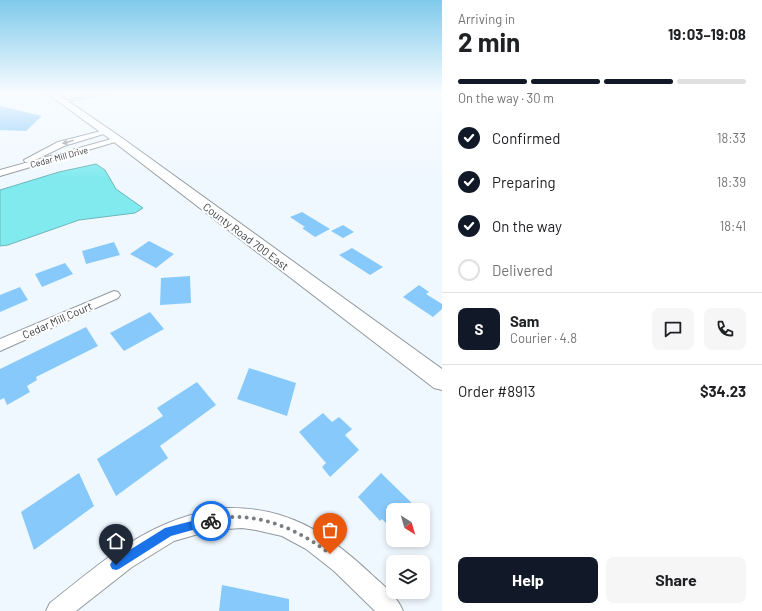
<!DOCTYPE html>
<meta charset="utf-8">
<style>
:root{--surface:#fff;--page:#f6f6f6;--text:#202124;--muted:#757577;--line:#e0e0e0;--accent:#111827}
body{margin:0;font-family:Barlow,sans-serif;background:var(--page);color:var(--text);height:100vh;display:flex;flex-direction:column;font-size:15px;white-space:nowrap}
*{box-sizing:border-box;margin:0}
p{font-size:13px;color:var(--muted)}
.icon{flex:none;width:22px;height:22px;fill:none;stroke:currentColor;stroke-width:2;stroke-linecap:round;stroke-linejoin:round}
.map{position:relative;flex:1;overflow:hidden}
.panel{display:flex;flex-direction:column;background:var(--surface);width:320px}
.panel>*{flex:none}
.needle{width:26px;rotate:143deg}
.controls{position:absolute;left:386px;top:503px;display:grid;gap:8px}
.controls a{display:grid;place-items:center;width:44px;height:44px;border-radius:8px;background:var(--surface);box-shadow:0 2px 6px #0003;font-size:20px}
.pin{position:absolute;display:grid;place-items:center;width:34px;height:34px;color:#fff;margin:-41px -17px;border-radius:50% 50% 50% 0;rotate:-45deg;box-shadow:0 0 4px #0007}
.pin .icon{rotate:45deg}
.courier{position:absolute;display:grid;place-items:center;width:40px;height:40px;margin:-20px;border:3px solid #1a73e8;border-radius:50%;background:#fff;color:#222;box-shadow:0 1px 5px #0007}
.overview em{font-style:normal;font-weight:700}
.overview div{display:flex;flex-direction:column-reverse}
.overview{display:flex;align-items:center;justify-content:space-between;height:68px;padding:0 16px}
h1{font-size:26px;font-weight:700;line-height:30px}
.bar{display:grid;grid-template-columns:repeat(4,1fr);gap:6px 4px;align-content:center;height:48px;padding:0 16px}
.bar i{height:5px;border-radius:3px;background:var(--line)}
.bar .selected{background:var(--accent)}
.bar p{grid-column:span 4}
.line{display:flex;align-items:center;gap:10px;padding:0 16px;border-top:1px solid var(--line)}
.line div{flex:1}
.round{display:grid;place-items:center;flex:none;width:42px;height:42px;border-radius:8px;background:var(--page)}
ol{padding:0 16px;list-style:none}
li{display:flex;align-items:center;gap:12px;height:44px}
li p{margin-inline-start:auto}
li .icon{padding:4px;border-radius:50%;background:var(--accent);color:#fff;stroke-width:4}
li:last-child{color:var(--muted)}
li i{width:22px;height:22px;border:2px solid var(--line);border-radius:50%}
.primary-button{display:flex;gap:8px;margin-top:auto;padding:8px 16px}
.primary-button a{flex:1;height:46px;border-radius:8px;background:var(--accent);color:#fff;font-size:16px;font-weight:700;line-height:46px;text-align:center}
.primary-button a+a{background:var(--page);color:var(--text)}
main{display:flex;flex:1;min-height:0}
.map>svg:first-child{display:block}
</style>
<main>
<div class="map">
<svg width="442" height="611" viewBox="0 0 442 611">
<rect width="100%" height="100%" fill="#f0f8ff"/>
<path fill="#81eaef" stroke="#6cb6ba" d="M96,164L105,170L116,189L143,208L135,213L79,220L8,245L0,246V190L59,172Z"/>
<path fill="#87c9fb" d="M0,106L42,116L26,131L0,130Z
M302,212L330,229L315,237L302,228L305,227L290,217Z
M343,225L354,232L343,238L331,231Z
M149,241L174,254L156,268L130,254Z
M114,242L120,255L86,264L82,251Z
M352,248L383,267L370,275L339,255Z
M65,263L73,274L42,287L35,274Z
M190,276L191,303L160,305L161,278Z
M419,285L429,292L426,294L442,304V309L433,317L403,297Z
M20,287L28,300L0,312V295Z
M150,312L164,329L124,351L110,333Z
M86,327L98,346L36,377L37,380L27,386L30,392L7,405L4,398L0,400V369Z
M249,368L296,383L287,416L237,399Z
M197,382L216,405L160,446L168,458L116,496L97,459L163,416L157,408Z
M323,413L332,422L339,417L352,429L345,435L359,450L330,477L322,467L326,463L299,432Z
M79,473L94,506L34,550L21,512Z
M381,473L419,510H393V530L382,519L380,521L358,497Z
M222,585L289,599V611H219Z"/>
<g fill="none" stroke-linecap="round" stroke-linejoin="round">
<defs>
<path id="lane" d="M104,92H110L61,103L60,102Z"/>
<path id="street" d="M105,130L109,132L107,133L64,146L31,162H25L24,160L58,142Z
M115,138H121L122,140L0,176V170Z
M114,291L118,292L120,295L118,298L0,351V339Z
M227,508C289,507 327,533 371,574C383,585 397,596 403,611H375L334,571L306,549L282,536L256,530L242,528L212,530L174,541L132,567L76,611H46L50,603C106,559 152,516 227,508Z"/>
<path id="secondary" d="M45,92H55L122,138L442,369V390L434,388L114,142Z"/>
</defs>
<use href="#lane" stroke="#92999f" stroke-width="2"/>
<use href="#street" stroke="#92999f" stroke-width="2"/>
<use href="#secondary" stroke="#92999f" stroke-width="2"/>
<use href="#lane" fill="#fff" fill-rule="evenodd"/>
<use href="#street" fill="#fff" fill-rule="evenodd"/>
<use href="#secondary" fill="#fff" fill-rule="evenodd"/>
</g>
<defs><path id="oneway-solid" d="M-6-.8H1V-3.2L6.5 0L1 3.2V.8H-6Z"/></defs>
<use fill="#9c9ea0" href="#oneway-solid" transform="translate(68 142) rotate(164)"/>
<linearGradient id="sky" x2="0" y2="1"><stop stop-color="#7fcaeb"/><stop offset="0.52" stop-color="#f8fcff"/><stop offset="1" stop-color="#f8fcff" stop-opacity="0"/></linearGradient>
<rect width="442" height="178" fill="url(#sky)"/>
<path fill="#1a73e8" d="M211,516L214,517L216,521L214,524L171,536L119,569L116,570L112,569L110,565L112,561L165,528Z"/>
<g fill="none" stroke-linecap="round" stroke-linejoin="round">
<path stroke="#7a7e83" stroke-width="4" stroke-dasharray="0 7.2" d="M211,521C219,520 227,517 235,517C271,517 303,533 330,554"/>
</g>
<g text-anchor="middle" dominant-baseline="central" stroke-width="4" stroke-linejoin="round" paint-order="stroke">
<g font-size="9" fill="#3a3d40" stroke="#fff">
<text transform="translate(59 157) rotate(-15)">Cedar Mill Drive</text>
</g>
<g font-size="11" fill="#3a3d40" stroke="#fff">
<text transform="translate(246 236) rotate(37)">County Road 700 East</text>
<text transform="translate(57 320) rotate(-24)">Cedar Mill Court</text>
</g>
</g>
</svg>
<div class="controls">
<a><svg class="needle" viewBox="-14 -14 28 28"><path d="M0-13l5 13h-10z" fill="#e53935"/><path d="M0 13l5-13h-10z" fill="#757577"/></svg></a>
<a><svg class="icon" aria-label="layers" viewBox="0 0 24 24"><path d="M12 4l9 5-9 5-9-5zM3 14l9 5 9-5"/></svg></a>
</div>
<div class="pin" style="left:330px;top:554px;background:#ea580c"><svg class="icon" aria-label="bag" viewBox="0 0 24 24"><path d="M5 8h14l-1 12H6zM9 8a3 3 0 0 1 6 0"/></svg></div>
<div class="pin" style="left:116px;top:565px;background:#1f2937"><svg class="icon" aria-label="home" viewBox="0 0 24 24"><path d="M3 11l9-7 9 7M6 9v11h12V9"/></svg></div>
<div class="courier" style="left:211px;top:521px"><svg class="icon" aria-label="bike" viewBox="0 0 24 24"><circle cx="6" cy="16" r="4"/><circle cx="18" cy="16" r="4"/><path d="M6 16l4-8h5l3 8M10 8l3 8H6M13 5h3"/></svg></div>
</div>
<section class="panel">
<div class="overview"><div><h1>2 min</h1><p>Arriving in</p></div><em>19:03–19:08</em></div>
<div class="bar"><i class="selected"></i><i class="selected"></i><i class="selected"></i><i></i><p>On the way · 30 m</p></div>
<ol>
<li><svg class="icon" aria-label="check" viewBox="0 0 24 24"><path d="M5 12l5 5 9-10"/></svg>Confirmed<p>18:33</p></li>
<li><svg class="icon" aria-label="check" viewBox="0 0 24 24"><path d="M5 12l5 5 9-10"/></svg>Preparing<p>18:39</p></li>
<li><svg class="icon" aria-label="check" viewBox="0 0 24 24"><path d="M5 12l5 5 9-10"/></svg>On the way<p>18:41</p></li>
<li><i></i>Delivered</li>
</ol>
<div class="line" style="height:72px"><b class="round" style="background:var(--accent);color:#fff">S</b><div><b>Sam</b><p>Courier · 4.8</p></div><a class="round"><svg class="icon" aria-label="chat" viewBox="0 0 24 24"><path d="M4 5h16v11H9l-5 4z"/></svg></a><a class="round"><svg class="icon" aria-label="phone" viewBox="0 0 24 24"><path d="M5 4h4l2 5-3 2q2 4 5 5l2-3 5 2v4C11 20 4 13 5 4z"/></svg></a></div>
<div class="line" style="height:52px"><div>Order #8913</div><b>$34.23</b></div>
<div class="primary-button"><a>Help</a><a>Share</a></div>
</section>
</main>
